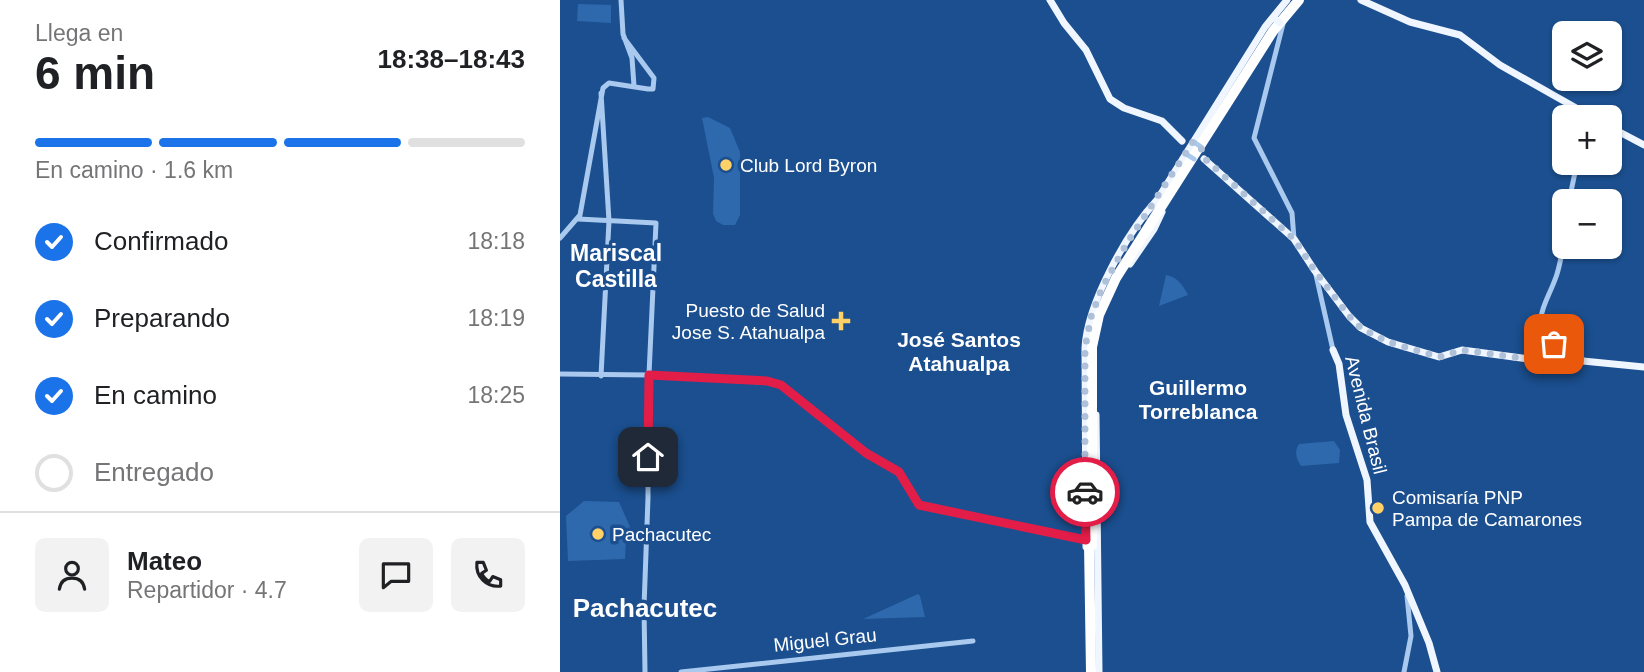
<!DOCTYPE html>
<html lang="es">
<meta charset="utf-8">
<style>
:root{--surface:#fff;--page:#f2f2f2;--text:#202124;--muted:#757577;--line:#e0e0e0;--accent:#1a73e8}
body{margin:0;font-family:Arial,sans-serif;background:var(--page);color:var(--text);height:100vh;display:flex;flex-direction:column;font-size:26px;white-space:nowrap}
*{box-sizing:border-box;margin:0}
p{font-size:23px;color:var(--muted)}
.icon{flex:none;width:38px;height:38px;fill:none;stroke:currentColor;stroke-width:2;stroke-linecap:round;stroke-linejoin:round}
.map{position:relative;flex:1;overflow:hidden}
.side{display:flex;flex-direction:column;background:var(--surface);width:560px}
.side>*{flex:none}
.tools{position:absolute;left:992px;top:21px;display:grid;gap:14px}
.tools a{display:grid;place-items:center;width:70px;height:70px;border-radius:10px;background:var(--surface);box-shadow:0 2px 5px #0004;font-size:35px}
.pin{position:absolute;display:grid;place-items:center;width:60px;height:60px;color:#fff;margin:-30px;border-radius:14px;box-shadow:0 4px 10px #0006}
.courier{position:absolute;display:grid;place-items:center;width:70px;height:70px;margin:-35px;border:5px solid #e11d48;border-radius:50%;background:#fff;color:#222;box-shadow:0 2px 9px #0007}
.headline em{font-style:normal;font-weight:800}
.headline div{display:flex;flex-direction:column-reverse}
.headline{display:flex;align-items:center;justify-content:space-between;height:119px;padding:0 35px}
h1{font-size:46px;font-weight:800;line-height:52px}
.bar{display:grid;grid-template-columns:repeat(4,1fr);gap:10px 7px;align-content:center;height:84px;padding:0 35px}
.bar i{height:9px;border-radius:5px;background:var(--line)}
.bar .active{background:var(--accent)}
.bar p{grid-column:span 4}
.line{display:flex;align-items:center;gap:18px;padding:0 35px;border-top:2px solid var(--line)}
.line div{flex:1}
.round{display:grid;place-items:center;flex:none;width:74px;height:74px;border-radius:10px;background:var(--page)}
ol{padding:0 35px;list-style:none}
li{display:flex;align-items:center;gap:21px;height:77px}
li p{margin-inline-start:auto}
li .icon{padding:7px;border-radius:50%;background:var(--accent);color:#fff;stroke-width:4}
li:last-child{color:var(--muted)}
li i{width:38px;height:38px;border:4px solid var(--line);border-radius:50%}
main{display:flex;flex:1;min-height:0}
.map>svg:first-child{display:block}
</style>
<main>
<section class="side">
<div class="headline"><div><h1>6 min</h1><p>Llega en</p></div><em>18:38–18:43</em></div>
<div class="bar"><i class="active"></i><i class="active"></i><i class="active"></i><i></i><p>En camino · 1.6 km</p></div>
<ol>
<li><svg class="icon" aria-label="check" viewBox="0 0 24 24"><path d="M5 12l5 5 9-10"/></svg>Confirmado<p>18:18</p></li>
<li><svg class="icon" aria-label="check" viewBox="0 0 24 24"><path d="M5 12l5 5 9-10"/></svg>Preparando<p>18:19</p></li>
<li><svg class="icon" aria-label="check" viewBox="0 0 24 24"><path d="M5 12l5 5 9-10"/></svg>En camino<p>18:25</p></li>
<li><i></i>Entregado</li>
</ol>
<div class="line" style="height:126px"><a class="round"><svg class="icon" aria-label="person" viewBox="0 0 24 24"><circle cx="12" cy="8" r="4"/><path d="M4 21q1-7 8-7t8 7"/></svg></a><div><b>Mateo</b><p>Repartidor · 4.7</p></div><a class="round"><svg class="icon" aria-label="chat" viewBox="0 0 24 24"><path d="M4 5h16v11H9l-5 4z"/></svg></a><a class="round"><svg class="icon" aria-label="phone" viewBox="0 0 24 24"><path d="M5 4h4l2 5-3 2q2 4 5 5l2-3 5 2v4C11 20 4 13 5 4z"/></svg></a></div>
</section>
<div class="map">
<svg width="1084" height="672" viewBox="0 0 1084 672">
<rect width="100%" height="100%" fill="#1b4f8f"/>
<path fill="#2e69ad" d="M18,4L51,5V23L17,21Z
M148,117L170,128L180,152V215L175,225H163L156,221L153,214L154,178L142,118Z
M606,275C617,277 623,285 628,295L599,306Z
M774,441L780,450L779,463L741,466C736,459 734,451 739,444Z
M24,501L59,502L71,529L66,540L65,559L8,561L6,516Z
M358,594L360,596L365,617L303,619Z"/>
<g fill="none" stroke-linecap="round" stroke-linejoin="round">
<path stroke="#a9c9ee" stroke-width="5" d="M61,0L63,34L72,58L74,86
M723,24L694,138L732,213L734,239
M41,93L49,221L41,376
M1012,117V107
M1009,201L1017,163
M18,219L96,223L88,396V498L84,607L85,672
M0,238L20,215L43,88L49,83L88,89H93L94,78L64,38
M756,275L773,350
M984,348C975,312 985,307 996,277C1000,266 1001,255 1004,244
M0,374L89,375L217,383L306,452L339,472L359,504L528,540
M121,672L413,641
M844,672L851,636L847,596"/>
<path stroke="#f0f6ff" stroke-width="7" d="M490,0L504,23L526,50L550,99L564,108L602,121L622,141
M801,0L850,22L900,35L940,65L1032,117
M1050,127L1084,145
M644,159L734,239L755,271L789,316L801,328L828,342L879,357L902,350L969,359C975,356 978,352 983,348C1000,337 1012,348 1023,361L1084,367
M570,264L594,229L602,212
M773,350L779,364L786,415L807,480L810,522L845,585L869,643L877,672
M536,415L539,672
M526,547L525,348C527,304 567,232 597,200L705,27L727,0"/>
<path stroke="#fff" stroke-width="10" d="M532,535V347L539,315L556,278L713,31L739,0
M529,544L531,672"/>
<path stroke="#a9c9ee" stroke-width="5" d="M634,142L641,147
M626,154L634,159"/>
<path stroke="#f0f6ff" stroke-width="7" d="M714,18L720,23"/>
<path stroke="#fff" stroke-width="10" d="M532,545V535"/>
</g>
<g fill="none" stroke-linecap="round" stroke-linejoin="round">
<path stroke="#afc1d8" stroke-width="7" stroke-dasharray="0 12.6" d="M525,492V348L531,317L542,288L567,243L633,142L640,145L645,159L734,239L755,271L789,316L801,328L828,342L879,357L902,350L969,359L984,348L994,344"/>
<path stroke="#e11d48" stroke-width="9" d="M88,457L89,375L207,381L221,385L306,453L339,472L359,505L526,540L525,492"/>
</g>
<g fill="#ffd166" stroke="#1b4f8f" stroke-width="2.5">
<circle cx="166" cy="165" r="7"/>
<path d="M277.5 310.5h7v7h7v7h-7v7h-7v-7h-7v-7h7z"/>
<circle cx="818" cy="508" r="7"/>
<circle cx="38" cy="534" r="7"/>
</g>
<g text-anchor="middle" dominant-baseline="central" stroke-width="7" stroke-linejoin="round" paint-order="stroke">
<g font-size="19" fill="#fff" stroke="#1b4f8f" text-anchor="start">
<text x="180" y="165">Club Lord Byron</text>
<text x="265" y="310" text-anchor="end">Puesto de Salud<tspan x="265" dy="22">Jose S. Atahualpa</tspan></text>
<text x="832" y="497">Comisaría PNP<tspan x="832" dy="22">Pampa de Camarones</tspan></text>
<text x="52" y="534">Pachacutec</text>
</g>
<g font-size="19" fill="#fff" stroke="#1b4f8f">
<text transform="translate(806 415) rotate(76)">Avenida Brasil</text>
<text transform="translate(265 640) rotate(-6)">Miguel Grau</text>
</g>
<g font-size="21" font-weight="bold" fill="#fff" stroke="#1b4f8f">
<text x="399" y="339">José Santos<tspan x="399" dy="24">Atahualpa</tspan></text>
<text x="638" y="387">Guillermo<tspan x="638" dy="24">Torreblanca</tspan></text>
</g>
<g font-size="23" font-weight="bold" fill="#fff" stroke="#1b4f8f">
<text x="56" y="253">Mariscal<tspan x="56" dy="26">Castilla</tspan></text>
</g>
<g font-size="26" font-weight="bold" fill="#fff" stroke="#1b4f8f">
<text x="85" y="608">Pachacutec</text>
</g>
</g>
</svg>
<div class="tools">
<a><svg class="icon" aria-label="layers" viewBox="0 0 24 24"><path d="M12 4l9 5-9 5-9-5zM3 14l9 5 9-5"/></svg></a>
<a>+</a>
<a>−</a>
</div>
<div class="pin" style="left:994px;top:344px;background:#ea580c"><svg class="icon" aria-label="bag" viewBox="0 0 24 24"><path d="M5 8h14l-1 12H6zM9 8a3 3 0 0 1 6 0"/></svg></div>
<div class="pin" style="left:88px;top:457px;background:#1f2937"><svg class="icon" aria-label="home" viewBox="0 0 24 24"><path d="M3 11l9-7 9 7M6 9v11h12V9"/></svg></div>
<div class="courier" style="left:525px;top:492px"><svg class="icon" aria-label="car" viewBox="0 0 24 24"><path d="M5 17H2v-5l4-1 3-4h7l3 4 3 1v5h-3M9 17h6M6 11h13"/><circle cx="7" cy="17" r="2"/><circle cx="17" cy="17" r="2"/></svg></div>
</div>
</main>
